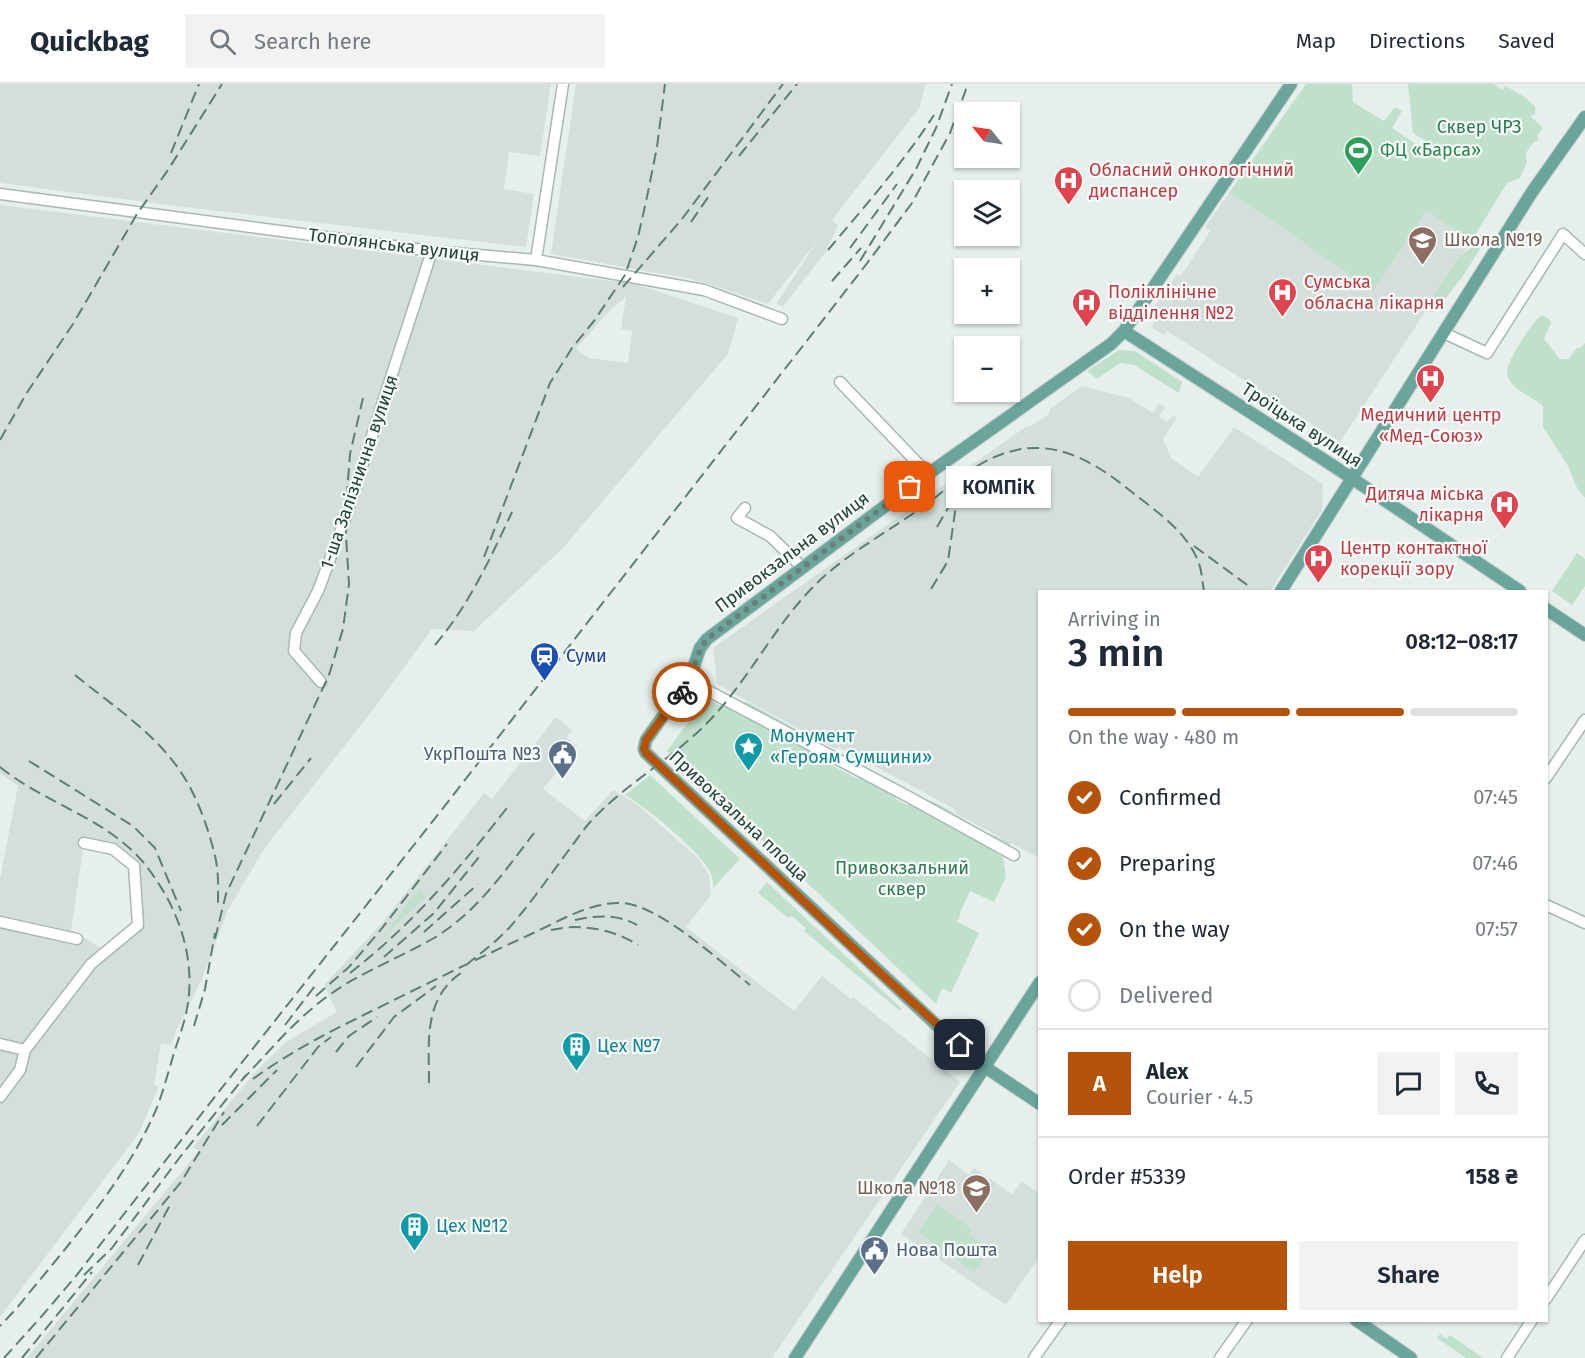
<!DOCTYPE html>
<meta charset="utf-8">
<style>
:root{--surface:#fff;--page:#f2f2f3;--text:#1f2937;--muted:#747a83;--line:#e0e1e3;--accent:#b45309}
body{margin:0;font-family:"Fira Sans",sans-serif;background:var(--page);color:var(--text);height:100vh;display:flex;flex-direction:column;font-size:22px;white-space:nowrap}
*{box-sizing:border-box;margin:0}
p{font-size:20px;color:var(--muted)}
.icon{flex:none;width:33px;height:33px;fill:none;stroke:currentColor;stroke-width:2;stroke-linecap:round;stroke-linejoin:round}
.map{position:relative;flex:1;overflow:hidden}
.side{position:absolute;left:1038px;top:506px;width:510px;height:732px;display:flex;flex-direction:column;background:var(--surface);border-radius:0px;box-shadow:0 2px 4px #0004}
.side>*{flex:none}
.needle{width:39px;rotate:300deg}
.fabs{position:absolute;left:954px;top:18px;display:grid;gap:12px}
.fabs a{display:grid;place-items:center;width:66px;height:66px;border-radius:0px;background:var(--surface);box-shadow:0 2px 4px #0004;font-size:30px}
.pin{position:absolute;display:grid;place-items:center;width:51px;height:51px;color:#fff;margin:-26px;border-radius:12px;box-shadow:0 3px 9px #0006}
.courier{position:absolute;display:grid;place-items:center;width:60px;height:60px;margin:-30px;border:4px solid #b45309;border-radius:50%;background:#fff;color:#222;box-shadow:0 2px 8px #0007}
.bubble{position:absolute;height:42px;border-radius:0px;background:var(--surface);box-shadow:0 2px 4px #0004;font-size:20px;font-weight:600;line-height:42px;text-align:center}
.headline em{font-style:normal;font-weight:600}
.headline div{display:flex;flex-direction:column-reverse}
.headline{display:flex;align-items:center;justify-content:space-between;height:102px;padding:0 30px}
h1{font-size:39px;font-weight:600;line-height:45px}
.bar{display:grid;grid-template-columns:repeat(4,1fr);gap:9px 6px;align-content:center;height:72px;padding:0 30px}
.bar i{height:8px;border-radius:4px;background:var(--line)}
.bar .on{background:var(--accent)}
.bar p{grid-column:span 4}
.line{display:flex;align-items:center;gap:15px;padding:0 30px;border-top:2px solid var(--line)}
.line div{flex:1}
.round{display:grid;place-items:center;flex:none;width:63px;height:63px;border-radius:0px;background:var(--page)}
ol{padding:0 30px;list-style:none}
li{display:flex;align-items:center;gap:18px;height:66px}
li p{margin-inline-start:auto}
li .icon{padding:6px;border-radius:50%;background:var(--accent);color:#fff;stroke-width:4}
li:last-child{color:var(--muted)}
li i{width:33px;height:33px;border:3px solid var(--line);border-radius:50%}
.action{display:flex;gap:12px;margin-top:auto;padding:12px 30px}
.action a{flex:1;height:69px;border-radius:0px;background:var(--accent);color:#fff;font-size:24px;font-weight:600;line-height:69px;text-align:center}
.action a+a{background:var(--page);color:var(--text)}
header{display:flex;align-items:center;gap:36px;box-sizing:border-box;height:84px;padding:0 30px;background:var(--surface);border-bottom:2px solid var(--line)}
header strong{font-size:28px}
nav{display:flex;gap:33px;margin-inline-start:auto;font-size:21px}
.search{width:420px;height:54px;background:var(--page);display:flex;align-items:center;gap:15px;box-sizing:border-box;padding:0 21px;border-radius:0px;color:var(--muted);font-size:22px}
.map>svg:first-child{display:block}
</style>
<header>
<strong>Quickbag</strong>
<div class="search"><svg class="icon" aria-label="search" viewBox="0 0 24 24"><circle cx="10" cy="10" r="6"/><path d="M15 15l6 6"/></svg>Search here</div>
<nav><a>Map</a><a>Directions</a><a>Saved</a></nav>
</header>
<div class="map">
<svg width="1585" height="1274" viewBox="0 0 1585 1274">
<rect width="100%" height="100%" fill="#e6efec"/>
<path fill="#d4dfdb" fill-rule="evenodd" d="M0,0H551L540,72L509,68L504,105L534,110L526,163L176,122L0,99Z
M576,0H925L920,23L832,136L838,142L824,170L783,223L776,220L818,156L768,220L708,200L686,194L551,170Z
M1229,109L1270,135L1426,125L1472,156L1340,358L1167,247L1164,251L1151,243L1155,237L1148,232L1177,190L1181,192L1210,147L1205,143Z
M0,121L635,200L738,234L728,270L562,465L474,547L432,545L375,623L264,765L228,826L202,895L176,947L171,961L161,959L154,1001L159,1002L139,1049L0,1233V795L18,702L0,689ZM626,213L621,245L632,247L628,279L589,274L576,265L609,227ZM84,760L113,765L134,782L138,841L106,867L71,846Z
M1082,302L1129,314L1153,329L1159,319L1165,323L1159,333L1167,338L1173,331L1177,334L1163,355L1171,374L1198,393L1234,343L1323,400L1322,426L1270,507H1040L1039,774L957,730L953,724L871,680L870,682L839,663L835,665L717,600L713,564L1027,342H1031L1049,330L1050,325Z
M556,633L572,646L566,653L577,662L543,705L585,737L613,706L638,721L699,775L709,791L711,811L686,843L794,927L822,892L851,915L853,913L960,998L772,1274H27L199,1067L193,1063L257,986L286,958L337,928L324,901L382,839L484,709L492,715Z
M949,1076L969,1091L974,1084L1012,1110L1022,1097L1039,1110V1173L1006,1221L901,1150Z"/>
<path fill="#bfe0cb" d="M1306,0H1352L1353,18L1384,37L1395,23L1402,27L1392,44L1438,75L1443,68L1413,49L1408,0H1494L1499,4L1503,5L1506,2L1523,12L1535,22V30L1530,32L1543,44L1537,52L1539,56L1533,59L1525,70L1527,78L1520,94L1507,99L1472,156L1426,126L1374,207L1270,135L1229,109Z
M1475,160L1480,165L1465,189L1446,214L1432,229L1425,225L1459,173Z
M1542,231L1549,235L1551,239L1544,255L1560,275H1569L1576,265L1582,263L1585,259V414L1578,406L1568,382L1543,343V322C1534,314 1520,309 1512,300C1509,297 1507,291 1507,287C1508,275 1532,238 1542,231Z
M1119,266L1135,267L1182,298L1179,309L1134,281L1120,279L1097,295L1087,287Z
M1577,469L1585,475V502L1572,521L1552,507Z
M706,614L725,624L735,617L747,618L821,659L826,665L824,669L816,673L858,695L861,690L876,697L880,705L895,709L897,713L895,715L907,721L916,714C935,714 953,730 970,739L972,743L1010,758V766L991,762L989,764L1003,773L1006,793L994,818L970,807L961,826L959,835L956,837L979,849L951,909L942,904L936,920L667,667Z
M650,691L740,775L713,804C713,800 713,794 711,790C703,769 646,723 625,711Z
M767,798L902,925L900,927L804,847L806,844L792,832L788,834L758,809Z
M419,805L427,811L384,852V851Z
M937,1120L971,1145L970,1151L990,1166L974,1188L918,1148Z
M1440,1250L1447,1255L1450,1251L1483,1274H1466L1437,1254Z"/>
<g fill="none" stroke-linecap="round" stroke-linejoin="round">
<defs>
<path id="minor" d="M0,110L432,167L536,176L704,206L782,235
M536,176L563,0
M1444,249L1487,269L1563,150L1585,170
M840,298L928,390
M745,424L737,434L770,452L802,483
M690,594L703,604L907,712L1014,771
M321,598L294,567L296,549L318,507L345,435L432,167
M1546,694L1585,636
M1546,821L1585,839
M0,838L77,855
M0,960L25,966
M0,1013L20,986L25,966L91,880L138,841L134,782L113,765L84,759
M1546,1215L1585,1156
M1034,1274L1061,1236
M1220,1274L1247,1236
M1507,1274L1532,1236"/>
<path id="major" d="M1124,247L1335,383L1520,507
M1281,507L1532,108L1585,33
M1546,525L1585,551
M1040,1020L985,983L943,947L646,669L644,665L646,656L690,594L700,564L707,555L928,390L1111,260L1124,247L1291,0
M1356,1236L1411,1274
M795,1274L1040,898"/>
</defs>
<use href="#minor" stroke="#a8b8b4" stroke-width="13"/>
<use href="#major" stroke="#c2cac8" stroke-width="14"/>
<use href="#minor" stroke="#fff" stroke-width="10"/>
<use href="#major" stroke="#6aa59b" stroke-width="12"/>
<path stroke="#5f7d77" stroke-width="2" stroke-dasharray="12 6" stroke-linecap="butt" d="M171,69L199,0
M739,72L797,0
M691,138L711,109
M850,164L897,100
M828,166C865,122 903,79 934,31
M860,177L916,85L936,44L952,0
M832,197L861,164
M623,203L682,135L783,0
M0,356L26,310L73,240L137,130L168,86L222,0
M937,443L955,412
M1194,462L1250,503
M484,473L550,299L572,264L594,237L625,191L638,153L647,113L657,63L665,0
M931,505L948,477L957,414L967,397
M435,561C469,521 490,475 512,428
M75,591C108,618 146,643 172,676C194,703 207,739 215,772C219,787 218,806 218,822
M29,677L133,742L155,764L181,827
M0,683C44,719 106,734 143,778C178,821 198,875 186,930C183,943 178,956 174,969C169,986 164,1004 158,1021C127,1096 67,1162 16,1225L0,1242
M274,720L311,674
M575,836C597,831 617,830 637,841
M551,846C580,839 613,845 638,861
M424,848L478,800
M215,855L226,810L329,591L343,545L349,500L345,435L350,370L363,314
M384,873L434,829L479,773
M466,881C481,869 496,858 509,844C531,819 551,790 571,763C578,754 585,743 593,735C628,698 675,673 710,636C750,594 776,539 817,499C848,469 886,449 921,424C935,415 947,403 961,393C1023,347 1071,359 1128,405C1153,425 1186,446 1198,477C1202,486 1202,497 1204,507
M350,889C412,841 462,782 510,720
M316,912L349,883L379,848L447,760
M285,941L318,898
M194,942L205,905L215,849
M336,968L349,952L377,933
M356,983L394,933L436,902
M253,995C298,962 342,942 392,917C437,895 482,872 527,852C556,839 589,818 621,819C659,820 719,877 750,901
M241,997C265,972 288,944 315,922C350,892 394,877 434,854C477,828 504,788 534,749
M429,999C429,959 423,915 461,889
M222,1041L277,986
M257,1042L318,963L331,953
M138,1181L170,1121
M84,1191L112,1164L180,1073L246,991
M4,1274L41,1233L76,1192L217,1010L440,728L865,182L912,119L950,49L968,0
M22,1274L92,1188
M36,1274L181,1098L224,1028"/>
</g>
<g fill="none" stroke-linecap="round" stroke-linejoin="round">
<path stroke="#687f7a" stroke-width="6" stroke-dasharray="0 10.8" d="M682,608C694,591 695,571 707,555L910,403"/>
<path stroke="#b45309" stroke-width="8" d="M682,608L646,656L644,665L646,669L879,888L960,961"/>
</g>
<defs>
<symbol id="stadium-pin" viewBox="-11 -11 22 30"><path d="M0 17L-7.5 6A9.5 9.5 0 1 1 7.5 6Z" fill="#2e9e5b" stroke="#f7fbf9"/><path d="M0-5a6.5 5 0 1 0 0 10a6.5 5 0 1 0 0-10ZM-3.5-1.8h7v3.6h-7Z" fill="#fff"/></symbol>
<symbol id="hospital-pin" viewBox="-11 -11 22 30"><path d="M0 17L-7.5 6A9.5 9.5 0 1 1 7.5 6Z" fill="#e0444e" stroke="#f7fbf9"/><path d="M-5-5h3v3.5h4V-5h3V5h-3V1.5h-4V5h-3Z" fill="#fff"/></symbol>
<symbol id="school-pin" viewBox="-11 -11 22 30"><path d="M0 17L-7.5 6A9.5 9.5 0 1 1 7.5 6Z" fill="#8d6e63" stroke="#f7fbf9"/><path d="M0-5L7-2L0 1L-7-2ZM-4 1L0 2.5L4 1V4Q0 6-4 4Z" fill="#fff"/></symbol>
<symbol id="station-pin" viewBox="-11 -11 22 30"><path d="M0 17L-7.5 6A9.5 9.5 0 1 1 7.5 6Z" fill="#1a4fb4" stroke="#f7fbf9"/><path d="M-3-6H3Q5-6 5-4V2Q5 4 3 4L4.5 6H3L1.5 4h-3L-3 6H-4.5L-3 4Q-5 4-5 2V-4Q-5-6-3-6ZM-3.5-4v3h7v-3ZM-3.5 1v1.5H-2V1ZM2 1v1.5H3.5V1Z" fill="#fff"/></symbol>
<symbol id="sight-pin" viewBox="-11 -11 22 30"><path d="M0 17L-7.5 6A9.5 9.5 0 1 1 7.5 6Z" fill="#0f9aa8" stroke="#f7fbf9"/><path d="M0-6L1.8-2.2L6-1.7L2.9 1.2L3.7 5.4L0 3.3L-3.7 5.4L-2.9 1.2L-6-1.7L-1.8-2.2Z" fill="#fff"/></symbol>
<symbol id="civic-pin" viewBox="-11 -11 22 30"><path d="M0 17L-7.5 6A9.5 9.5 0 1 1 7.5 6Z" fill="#5c6f8a" stroke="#f7fbf9"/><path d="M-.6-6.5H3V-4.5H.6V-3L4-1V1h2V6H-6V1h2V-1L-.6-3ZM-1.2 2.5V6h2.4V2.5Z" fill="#fff"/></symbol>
<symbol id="building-pin" viewBox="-11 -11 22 30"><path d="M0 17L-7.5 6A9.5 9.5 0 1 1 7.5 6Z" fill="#0f9aa8" stroke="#f7fbf9"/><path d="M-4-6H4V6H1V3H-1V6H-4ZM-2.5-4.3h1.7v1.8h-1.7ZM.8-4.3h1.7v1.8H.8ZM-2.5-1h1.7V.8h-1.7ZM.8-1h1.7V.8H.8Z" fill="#fff"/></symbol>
</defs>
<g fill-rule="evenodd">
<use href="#stadium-pin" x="1342" y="50" width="33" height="45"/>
<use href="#hospital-pin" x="1052" y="80" width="33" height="45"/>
<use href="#school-pin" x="1406" y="140" width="33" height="45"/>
<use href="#hospital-pin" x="1266" y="192" width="33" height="45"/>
<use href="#hospital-pin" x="1070" y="202" width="33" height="45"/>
<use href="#hospital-pin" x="1414" y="278" width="33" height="45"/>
<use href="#hospital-pin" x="1488" y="404" width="33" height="45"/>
<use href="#hospital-pin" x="1302" y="458" width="33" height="45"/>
<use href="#station-pin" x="528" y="556" width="33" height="45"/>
<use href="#sight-pin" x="732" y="646" width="33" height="45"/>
<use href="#civic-pin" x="546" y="654" width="33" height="45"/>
<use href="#building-pin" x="560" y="946" width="33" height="45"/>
<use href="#school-pin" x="960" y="1088" width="33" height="45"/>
<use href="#building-pin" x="398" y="1126" width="33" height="45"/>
<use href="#civic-pin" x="858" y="1150" width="33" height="45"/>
</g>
<g text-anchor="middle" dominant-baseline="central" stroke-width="4.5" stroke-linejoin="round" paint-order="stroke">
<g font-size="18" fill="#2d7a51" stroke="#f7fbf9">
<text x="1479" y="43">Сквер ЧРЗ</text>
<text x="902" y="784">Привокзальний<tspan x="902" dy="21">сквер</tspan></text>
</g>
<g font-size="18" fill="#27864d" stroke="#f7fbf9" text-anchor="start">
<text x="1380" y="66">ФЦ «Барса»</text>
</g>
<g font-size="18" fill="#be3a42" stroke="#f7fbf9" text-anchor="start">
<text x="1089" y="86">Обласний онкологічний<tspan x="1089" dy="21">диспансер</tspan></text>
<text x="1304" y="198">Сумська<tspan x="1304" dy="21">обласна лікарня</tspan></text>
<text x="1108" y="208">Поліклінічне<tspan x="1108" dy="21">відділення №2</tspan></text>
<text x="1431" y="331" text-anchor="middle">Медичний центр<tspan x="1431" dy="21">«Мед-Союз»</tspan></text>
<text x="1484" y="410" text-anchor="end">Дитяча міська<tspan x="1484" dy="21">лікарня</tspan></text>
<text x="1340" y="464">Центр контактної<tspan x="1340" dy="21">корекції зору</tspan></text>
</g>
<g font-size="18" fill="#785e54" stroke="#f7fbf9" text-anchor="start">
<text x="1444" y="156">Школа №19</text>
<text x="956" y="1104" text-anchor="end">Школа №18</text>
</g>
<g font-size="18" fill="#24423c" stroke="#f7fbf9">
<text transform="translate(394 161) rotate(7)">Тополянська вулиця</text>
<text transform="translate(1302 341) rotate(33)">Троїцька вулиця</text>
<text transform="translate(359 388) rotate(-71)">1-ша Залізнична вулиця</text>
<text transform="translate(792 468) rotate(-37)">Привокзальна вулиця</text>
<text transform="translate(739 732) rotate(43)">Привокзальна площа</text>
</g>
<g font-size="18" fill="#164399" stroke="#f7fbf9" text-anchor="start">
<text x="566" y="572">Суми</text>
</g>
<g font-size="18" fill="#0d838f" stroke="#f7fbf9" text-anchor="start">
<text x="770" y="652">Монумент<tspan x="770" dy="21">«Героям Сумщини»</tspan></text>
<text x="597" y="962">Цех №7</text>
<text x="436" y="1142">Цех №12</text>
</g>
<g font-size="18" fill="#4e5e75" stroke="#f7fbf9" text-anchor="end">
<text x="541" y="670">УкрПошта №3</text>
<text x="896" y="1166" text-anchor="start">Нова Пошта</text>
</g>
</g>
</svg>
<div class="fabs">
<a><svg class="needle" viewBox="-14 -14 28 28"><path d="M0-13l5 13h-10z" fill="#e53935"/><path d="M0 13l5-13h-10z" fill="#747a83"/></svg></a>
<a><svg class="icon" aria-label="layers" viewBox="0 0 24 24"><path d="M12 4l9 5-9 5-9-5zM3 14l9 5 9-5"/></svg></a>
<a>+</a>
<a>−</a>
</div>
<div class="pin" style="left:910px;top:403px;background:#ea580c"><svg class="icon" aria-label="bag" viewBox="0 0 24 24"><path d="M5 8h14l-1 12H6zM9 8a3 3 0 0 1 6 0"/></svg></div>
<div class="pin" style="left:960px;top:961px;background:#1f2937"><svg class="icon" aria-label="home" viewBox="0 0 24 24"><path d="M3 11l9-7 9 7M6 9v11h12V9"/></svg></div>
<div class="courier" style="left:682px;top:608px"><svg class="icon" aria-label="bike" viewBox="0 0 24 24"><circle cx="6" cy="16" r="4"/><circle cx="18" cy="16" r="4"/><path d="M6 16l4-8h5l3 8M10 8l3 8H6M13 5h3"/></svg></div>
<div class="bubble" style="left:946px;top:382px;width:105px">КОМПіК</div>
<section class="side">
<div class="headline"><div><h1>3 min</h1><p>Arriving in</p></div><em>08:12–08:17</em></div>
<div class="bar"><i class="on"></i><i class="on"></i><i class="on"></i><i></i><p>On the way · 480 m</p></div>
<ol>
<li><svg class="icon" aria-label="check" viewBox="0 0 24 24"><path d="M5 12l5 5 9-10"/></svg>Confirmed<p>07:45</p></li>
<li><svg class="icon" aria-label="check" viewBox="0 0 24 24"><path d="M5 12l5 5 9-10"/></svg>Preparing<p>07:46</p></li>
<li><svg class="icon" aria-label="check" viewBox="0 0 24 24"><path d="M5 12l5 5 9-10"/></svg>On the way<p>07:57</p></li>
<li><i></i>Delivered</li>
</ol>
<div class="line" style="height:108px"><b class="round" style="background:var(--accent);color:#fff">A</b><div><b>Alex</b><p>Courier · 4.5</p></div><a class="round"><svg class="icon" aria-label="chat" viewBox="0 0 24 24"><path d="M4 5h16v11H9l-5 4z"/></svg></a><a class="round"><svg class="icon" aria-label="phone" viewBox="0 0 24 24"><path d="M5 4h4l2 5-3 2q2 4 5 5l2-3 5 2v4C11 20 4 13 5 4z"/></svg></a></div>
<div class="line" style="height:78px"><div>Order #5339</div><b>158 ₴</b></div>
<div class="action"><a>Help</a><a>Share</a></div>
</section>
</div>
